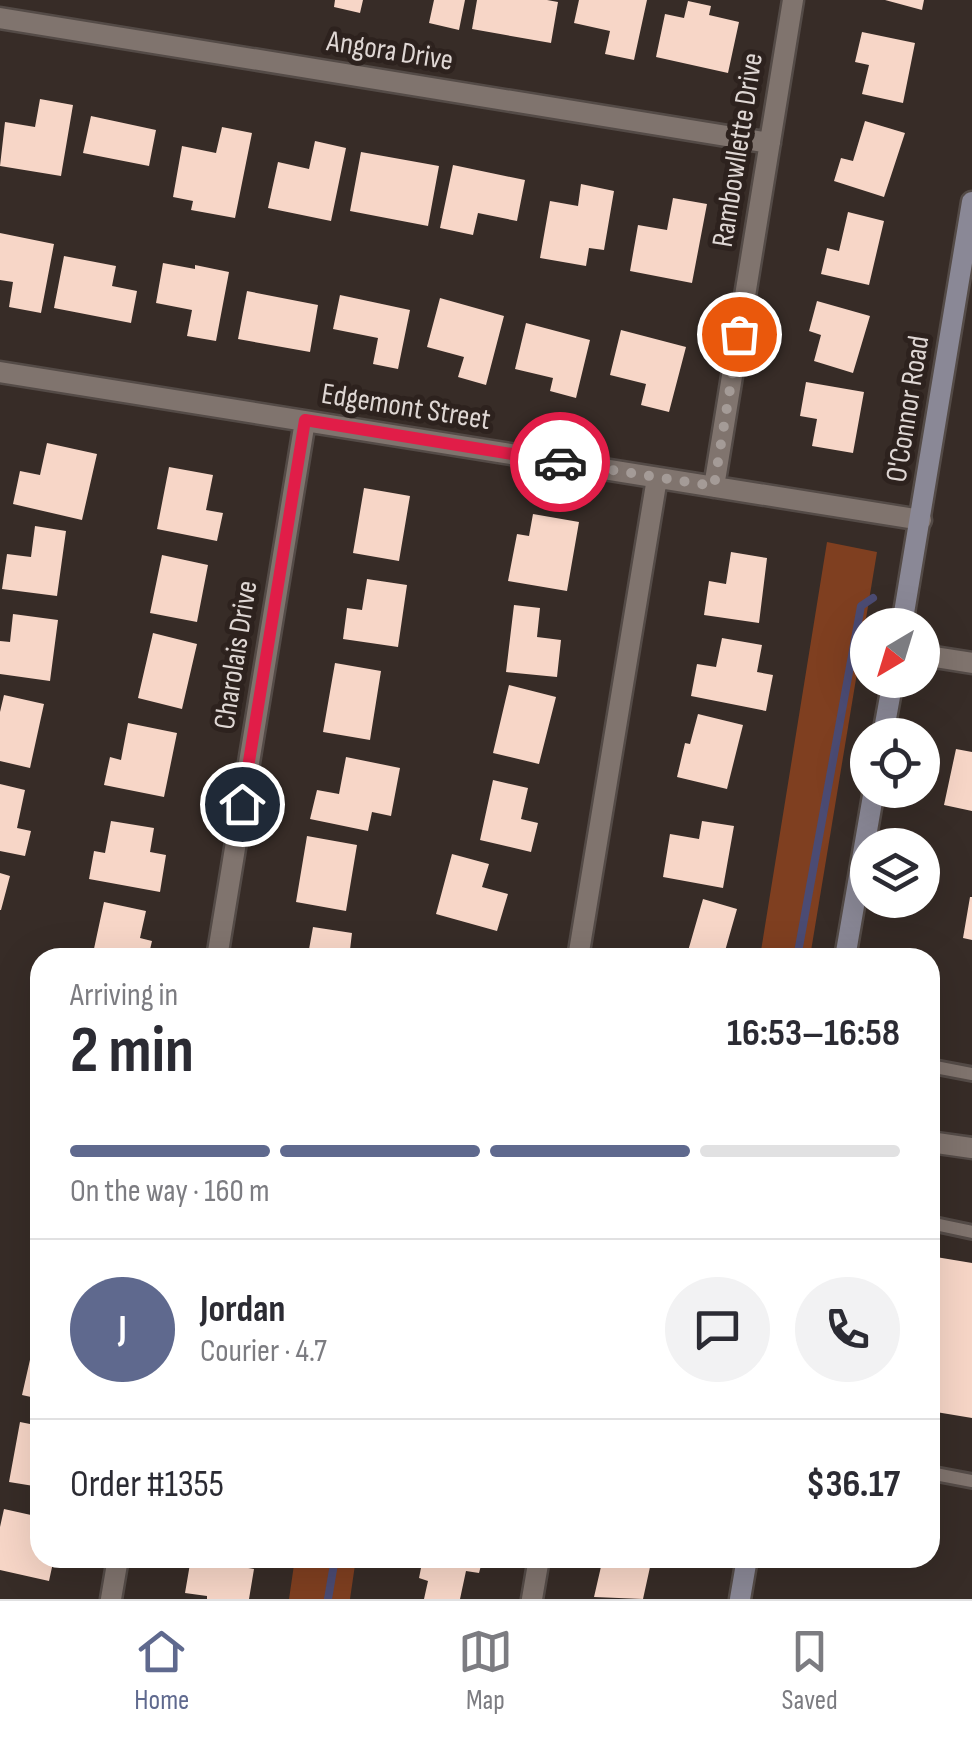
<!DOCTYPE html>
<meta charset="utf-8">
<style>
:root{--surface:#fff;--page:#f2f2f3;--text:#2b2b33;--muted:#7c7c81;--line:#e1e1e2;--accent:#5f698e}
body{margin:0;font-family:"Sofia Sans Condensed",sans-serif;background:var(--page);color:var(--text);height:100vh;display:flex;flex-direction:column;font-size:38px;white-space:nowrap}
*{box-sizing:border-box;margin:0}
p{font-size:32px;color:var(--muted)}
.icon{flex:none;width:55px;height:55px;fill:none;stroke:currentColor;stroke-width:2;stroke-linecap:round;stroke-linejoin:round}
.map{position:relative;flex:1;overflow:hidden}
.panel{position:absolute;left:30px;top:948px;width:910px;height:620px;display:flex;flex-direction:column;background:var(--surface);border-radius:30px;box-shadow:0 10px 40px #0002}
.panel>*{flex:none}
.needle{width:65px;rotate:218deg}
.buttons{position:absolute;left:850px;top:608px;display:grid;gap:20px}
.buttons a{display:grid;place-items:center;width:90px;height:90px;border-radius:50%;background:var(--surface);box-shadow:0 10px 40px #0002;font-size:50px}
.pin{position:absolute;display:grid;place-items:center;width:85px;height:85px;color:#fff;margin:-42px;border:5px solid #fff;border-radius:50%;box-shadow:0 2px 10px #0007}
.courier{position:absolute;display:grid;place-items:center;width:100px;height:100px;margin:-50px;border:8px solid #e11d48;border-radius:50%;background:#fff;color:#222;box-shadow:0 2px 12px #0007}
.overview em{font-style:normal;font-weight:700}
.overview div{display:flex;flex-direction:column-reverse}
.overview{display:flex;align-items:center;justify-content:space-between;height:170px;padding:0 40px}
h1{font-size:65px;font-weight:700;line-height:75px}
.bar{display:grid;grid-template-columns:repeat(4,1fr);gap:15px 10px;align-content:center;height:120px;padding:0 40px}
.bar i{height:12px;border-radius:8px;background:var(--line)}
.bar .current{background:var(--accent)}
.bar p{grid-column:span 4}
.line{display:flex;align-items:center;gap:25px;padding:0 40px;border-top:2px solid var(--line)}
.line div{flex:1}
.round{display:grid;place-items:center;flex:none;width:105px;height:105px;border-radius:52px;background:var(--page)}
.dock{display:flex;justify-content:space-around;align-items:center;height:140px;border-top:2px solid var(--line);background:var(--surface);font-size:28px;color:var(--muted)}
.dock a{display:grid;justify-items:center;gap:5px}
.dock .current{color:var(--accent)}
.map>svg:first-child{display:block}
</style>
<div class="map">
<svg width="972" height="1599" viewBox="0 0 972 1599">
<rect width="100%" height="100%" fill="#372c27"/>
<path fill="#7f3f20" d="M827,542L877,552L810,957H760Z
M295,1558H356L350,1599H289Z"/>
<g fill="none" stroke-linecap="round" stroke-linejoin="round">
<path stroke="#4b4b73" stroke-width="8" d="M797,958L861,606L873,598
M328,1599L335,1558"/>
</g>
<path fill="#f7d6c7" d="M335,0H363L360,13L334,7Z
M434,0H465L459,30L429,23Z
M477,0H547L558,2L551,43L472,29Z
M579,0H647L634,60L605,54L610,31L574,23Z
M885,0H924L922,10Z
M688,1L711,6L709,15L739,22L728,73L656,57L665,14L684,18Z
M862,32L915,43L903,103L862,94L869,65L855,62Z
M40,99L73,105L61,176L0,166L5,122L35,127Z
M91,116L156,130L149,166L83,153Z
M865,121L905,133L884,197L834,181L841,158L853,161Z
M222,127L252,133L235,218L191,210L193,201L173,197L182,146L216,153Z
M315,141L346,148L331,221L268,208L278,162L309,169Z
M361,152L439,166L428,226L350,211Z
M453,165L525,180L517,221L478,213L473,235L440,228Z
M581,184L614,191L604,250L589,248L586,266L540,258L550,201L578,206Z
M673,198L707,204L692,283L630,271L638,225L667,230Z
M848,212L884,221L869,285L821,274L827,248L839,251Z
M0,233L54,244L41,313L9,307L13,282L0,280Z
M64,256L116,266L112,286L137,291L131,323L54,308Z
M163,263L195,269V265L229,272L216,341L187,336L192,310L156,303Z
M247,291L318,305L310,352L238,339Z
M340,295L410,310L398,369L373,364L378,338L333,329Z
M440,298L504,316L486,385L458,377L464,357L427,347Z
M817,301L870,316L853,373L814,361L821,335L809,331Z
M526,323L590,340L576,398L550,391L553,378L515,369Z
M621,330L686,347L669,412L641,405L646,384L610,375Z
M806,382L864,392L853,453L812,446L817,419L800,416Z
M47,443L97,454L82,520L13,504L20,471L40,475Z
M169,467L213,475L206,510L223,513L217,541L157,529Z
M364,488L410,496L399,561L353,553Z
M533,514L579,522L567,591L508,581L517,534L529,536Z
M35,526L66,531L57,596L2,589L7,554L31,557Z
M731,552L767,558L759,623L704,615L709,581L726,584Z
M162,555L208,565L197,622L150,613Z
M367,579L407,585L398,647L343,639L347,608L362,610Z
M514,605L540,608L537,637L561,640L557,677L506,672Z
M13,614L58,620L50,681L0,674V641L10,642Z
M153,633L197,644L182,709L138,698Z
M722,638L762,645L757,672L773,675L766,711L691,696L697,664L716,667Z
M335,663L381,671L370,740L323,732Z
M509,685L556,697L539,764L493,753Z
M4,695L44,704L30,768L0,761V712Z
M698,714L743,725L727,789L677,777L685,743L690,744Z
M128,723L177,733L164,797L104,785L110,757L121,760Z
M956,749L972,752V811L944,805Z
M346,757L400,768L391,816L372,812L368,831L310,819L317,790L339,794Z
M493,780L528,788L521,819L538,823L531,852L480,840Z
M0,784L25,790L17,828L31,831L25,856L0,851Z
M111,821L154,828L150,852L166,855L160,892L89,879L94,851L105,853Z
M702,821L734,826L723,888L663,877L670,834L699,839Z
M307,836L357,845L346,911L296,902Z
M452,854L489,864L482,887L508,894L497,931L436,914Z
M0,873L10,876L1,910H0Z
M970,897H972V940L963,938Z
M703,899L737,909L723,958H686Z
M104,902L146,911L140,938L152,941L148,958H92Z
M313,927L352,933L349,958H288L289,952L308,955Z
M930,1256L972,1263V1418L930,1411Z
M37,1329L40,1330V1399L22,1395Z
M20,1422L40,1426V1487L9,1482Z
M4,1509L40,1517V1558H54L49,1581L0,1570V1527Z
M191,1558L254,1569L249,1599H207V1596L185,1593Z
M423,1558H483L479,1573L466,1571L460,1599H424L428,1581L419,1578Z
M603,1558H652L643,1599L594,1597Z"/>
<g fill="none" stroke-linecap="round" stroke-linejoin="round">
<defs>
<path id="lane" d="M930,1066L972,1074
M930,1223L972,1232
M930,1473L972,1481"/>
<path id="street" d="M0,18L770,143
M0,372L921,520
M714,487L793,0
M922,655L972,663
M217,958L305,421
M578,958L657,478
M930,1142L972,1148
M111,1599L118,1558
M532,1599L539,1558"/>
<path id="secondary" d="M902,625L972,202
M883,735L893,680
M845,958L874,790
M740,1599L747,1558"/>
</defs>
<use href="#lane" stroke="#544b47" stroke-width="18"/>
<use href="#street" stroke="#544b47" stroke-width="25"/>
<use href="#secondary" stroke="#544b47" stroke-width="25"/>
<use href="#lane" stroke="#80746e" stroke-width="12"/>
<use href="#street" stroke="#80746e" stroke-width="20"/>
<use href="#secondary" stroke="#8a8896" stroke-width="20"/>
</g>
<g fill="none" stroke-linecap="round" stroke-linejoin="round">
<path stroke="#a49b97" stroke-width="10" stroke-dasharray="0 18" d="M560,462L714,486L739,334"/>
<path stroke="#e11d48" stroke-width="12" d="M242,804L305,420L560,462"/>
</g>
<g text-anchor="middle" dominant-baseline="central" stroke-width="10" stroke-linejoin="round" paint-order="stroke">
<g font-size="30" fill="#dfd7d4" stroke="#2d221e">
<text transform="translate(390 51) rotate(9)">Angora Drive</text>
<text transform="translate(738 150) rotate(-81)">Rambowllette Drive</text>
<text transform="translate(406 407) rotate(9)">Edgemont Street</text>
<text transform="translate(908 409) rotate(-81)">O'Connor Road</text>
<text transform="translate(236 655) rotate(-81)">Charolais Drive</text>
</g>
</g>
</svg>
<div class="buttons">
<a><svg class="needle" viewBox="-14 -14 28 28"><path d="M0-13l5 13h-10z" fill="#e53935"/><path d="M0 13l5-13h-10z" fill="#7c7c81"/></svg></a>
<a><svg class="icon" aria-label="locate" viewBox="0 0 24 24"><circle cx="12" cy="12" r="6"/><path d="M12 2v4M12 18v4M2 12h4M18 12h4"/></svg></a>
<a><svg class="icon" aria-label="layers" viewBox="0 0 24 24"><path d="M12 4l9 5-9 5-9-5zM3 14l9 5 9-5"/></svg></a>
</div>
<div class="pin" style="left:739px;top:334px;background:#ea580c"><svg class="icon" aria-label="bag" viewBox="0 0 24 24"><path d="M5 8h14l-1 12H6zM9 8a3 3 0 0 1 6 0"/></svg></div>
<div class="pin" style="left:242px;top:804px;background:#1f2937"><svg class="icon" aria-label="home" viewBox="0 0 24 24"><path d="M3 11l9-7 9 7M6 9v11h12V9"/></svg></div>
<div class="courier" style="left:560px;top:462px"><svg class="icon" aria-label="car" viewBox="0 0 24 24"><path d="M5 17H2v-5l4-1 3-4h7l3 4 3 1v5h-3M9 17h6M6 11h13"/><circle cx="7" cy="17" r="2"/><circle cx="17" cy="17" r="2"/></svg></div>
<section class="panel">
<div class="overview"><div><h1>2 min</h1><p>Arriving in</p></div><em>16:53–16:58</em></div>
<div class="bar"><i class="current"></i><i class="current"></i><i class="current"></i><i></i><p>On the way · 160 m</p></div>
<div class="line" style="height:180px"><b class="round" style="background:var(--accent);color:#fff">J</b><div><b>Jordan</b><p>Courier · 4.7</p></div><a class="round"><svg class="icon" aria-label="chat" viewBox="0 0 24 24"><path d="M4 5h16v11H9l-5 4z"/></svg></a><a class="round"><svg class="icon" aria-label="phone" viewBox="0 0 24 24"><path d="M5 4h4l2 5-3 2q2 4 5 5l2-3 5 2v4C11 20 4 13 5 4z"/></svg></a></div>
<div class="line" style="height:130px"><div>Order #1355</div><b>$36.17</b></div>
</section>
</div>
<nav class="dock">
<a class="current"><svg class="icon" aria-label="home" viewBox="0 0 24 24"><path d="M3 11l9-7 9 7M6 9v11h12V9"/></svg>Home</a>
<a><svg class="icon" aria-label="map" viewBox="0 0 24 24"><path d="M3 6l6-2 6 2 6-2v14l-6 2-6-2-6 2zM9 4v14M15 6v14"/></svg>Map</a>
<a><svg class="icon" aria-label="saved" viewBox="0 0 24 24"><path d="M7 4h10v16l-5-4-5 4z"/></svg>Saved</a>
</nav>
